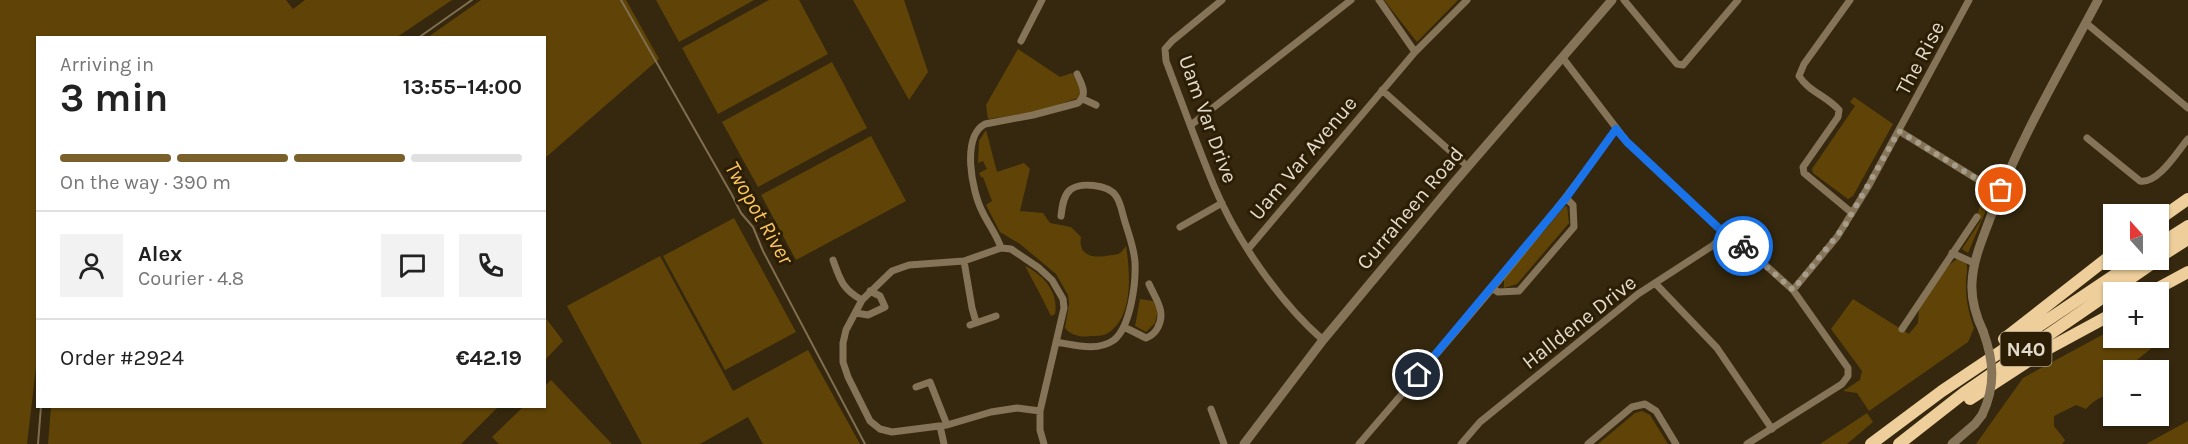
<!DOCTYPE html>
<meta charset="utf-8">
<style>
:root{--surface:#fff;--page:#f2f2f2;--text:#222;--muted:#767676;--line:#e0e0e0;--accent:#7a602b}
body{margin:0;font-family:Karla,sans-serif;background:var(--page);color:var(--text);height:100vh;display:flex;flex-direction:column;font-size:22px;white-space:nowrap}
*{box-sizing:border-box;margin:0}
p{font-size:20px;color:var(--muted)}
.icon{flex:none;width:33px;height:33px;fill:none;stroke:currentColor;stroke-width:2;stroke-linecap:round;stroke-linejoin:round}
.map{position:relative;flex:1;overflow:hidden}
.panel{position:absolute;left:36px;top:36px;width:510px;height:372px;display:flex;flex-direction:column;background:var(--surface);border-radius:0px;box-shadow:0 2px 4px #0004}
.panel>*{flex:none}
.needle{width:39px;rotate:339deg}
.buttons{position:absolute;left:2103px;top:204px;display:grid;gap:12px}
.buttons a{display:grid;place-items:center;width:66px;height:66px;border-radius:0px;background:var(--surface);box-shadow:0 2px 4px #0004;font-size:30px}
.pin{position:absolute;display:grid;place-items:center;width:51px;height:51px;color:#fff;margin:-26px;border:3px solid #fff;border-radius:50%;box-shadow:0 2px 6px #0007}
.courier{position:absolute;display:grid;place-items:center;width:60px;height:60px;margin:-30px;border:4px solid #1a73e8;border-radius:50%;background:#fff;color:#222;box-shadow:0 2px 8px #0007}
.headline em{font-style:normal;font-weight:700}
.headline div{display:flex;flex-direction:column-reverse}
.headline{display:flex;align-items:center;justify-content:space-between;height:102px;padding:0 24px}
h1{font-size:39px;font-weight:700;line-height:45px}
.bar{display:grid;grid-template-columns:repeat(4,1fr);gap:9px 6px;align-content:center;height:72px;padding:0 24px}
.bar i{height:8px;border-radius:4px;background:var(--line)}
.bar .active{background:var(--accent)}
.bar p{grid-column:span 4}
.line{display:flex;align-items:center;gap:15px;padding:0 24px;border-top:2px solid var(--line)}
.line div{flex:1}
.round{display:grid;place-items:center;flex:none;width:63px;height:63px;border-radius:0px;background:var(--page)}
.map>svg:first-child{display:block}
</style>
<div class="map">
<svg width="2188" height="444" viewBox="0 0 2188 444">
<rect width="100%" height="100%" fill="#35280e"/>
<path fill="#604407" d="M0,0H286L293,9L305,0H452L397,37L38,38V350L27,444H0Z
M481,0H626L659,59L545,158L544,38L428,37Z
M656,0H754L679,42Z
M769,0H799L828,54L718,114L682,48Z
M853,0H904L928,72L909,100Z
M1384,0H1458L1417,42Z
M1018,49L1060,77L1072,73L1081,90L1078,98L1040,111L988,119L986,105Z
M832,62L867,128L758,187L722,122Z
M1854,97L1893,124L1853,196L1848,199L1813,173L1812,169L1855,106L1850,102Z
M986,130L997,172L1024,163L1030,169L1020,211L1043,213L1050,223L1071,227L1081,237C1078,255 1091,258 1106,256C1110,255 1117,255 1120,253C1123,251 1124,248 1126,246C1130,271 1134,317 1108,333C1104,336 1096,336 1090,336C1082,338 1070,335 1065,328L1069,304L1068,295L1056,274L1020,244L1000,232L986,205L992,201L983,177H981L979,173L987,169L983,161L978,163L979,141Z
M871,136L906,201L796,260L761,195Z
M1984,193L1992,196L1968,253L1962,249L1981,220L1978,212Z
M1567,206L1569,223L1517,284L1504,288V279L1564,207Z
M734,218L796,332L725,370L663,256Z
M660,256L733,391L808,350L860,444H763L748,417L700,444H642L567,306Z
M1957,259L1966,262C1969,270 1965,278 1966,286C1966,301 1969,314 1974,328L1968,342L1869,411L1857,393L1843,391L1860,380L1862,371L1831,329L1853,299L1909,334L1918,323L1919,308L1949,265Z
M1025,266C1044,275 1059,293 1055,314L1051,316C1043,299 1034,283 1025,266Z
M1140,299L1153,301L1158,310L1155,323L1146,332L1135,326Z
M545,317L563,341L545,360Z
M2113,329L2114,338H2145L2154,346L2126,369L2127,370H2114C2114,404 2105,388 2086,409L2076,405L2054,416V426L2065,440L2062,444H1976L2023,378Z
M551,380L612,444H499L492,437L523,407L544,406L545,386Z
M51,407V406L498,407L461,444H48Z
M1642,411L1650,415L1668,444H1598L1635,413Z
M1867,413L1873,422L1847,444H1820Z
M2188,421V444H2146Z"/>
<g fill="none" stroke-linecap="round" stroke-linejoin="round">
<path stroke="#806f4f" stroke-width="2" d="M621,0L732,195L741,213L753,227L763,251L865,444
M418,38L472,0
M38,444L41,406"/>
<path stroke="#857458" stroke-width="7" d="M1222,0L1172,41L1165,49L1166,61C1182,103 1197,145 1214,186C1236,239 1280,303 1323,340
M1379,0L1415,52
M1624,0L1677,64L1683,65L1738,0
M1850,0L1804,64L1799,76C1809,92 1827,96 1839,110L1838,117L1803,167L1804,173L1852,213
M2086,23L2188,108
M1021,41L1042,0
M1562,57L1627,142L1725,234L1751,252L1793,290L1848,368V376L1842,384L1747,444
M1382,90L1468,167
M1083,99L1096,105
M1191,125L1351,0
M1899,131L1985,184L2001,190
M2087,138L2140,181C2158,184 2177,152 2188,139
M1180,227L1222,203
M1001,248C997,235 988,224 982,211C972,191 961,137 985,124L1033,115L1078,103C1088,94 1082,85 1077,74
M1249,248L1415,52L1467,0
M1952,253L1974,263
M833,260C840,279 842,289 862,300
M964,261L972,308L976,322
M1655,283L1717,348L1772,429
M1492,288L1498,292L1519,291L1574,227L1573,205L1566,198
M1793,290L1837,237L1868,187L1969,0
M856,313L868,315L885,307L880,296L870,291
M970,325L996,316
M1124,327L1146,338C1151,336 1154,334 1157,329C1167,312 1156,300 1149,284
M1902,329L1977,217
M1056,342C1075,345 1097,352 1114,340C1131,326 1136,282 1135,262C1134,248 1129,235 1125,222C1122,213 1121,203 1116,196C1108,184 1080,182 1070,190C1063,196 1062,208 1061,216
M916,387L930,382L947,425
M1211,409L1224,444
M1040,411L1017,408L991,412L947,425L892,432L880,429L870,421L848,377L843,362V343L846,330L862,300L892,271L909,265L964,261L1001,248L1011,249L1039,268L1052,280L1063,299L1064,308L1040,411V430L1044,444
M940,426L944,444
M1359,444C1447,341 1538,240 1616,129
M1461,444L1480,422L1638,294L1712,246L1725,234
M1588,444L1632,407L1645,404L1656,411L1676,444"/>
<path stroke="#857458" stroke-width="9" d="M1983,331C1976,316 1971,300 1972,283C1973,258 1984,236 1992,213C2020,138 2061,70 2098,0
M1244,444L1323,340L1452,185L1612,0
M1952,444L1975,424L1982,415"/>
<path stroke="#eecf9c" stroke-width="12" d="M2158,220L2188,199
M2158,245L2188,226
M2158,258L2188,239
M2151,292L2188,272
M2004,339L2114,253
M1970,399L2042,352L2114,313
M1871,444L1942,391L2137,260
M1899,444L1964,393L2157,260"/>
<path stroke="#857458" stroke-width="9" d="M1982,415C1996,386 1994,361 1983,331"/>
</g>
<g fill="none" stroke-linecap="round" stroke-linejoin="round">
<path stroke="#a69c8a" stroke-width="6" stroke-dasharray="0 10.8" d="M1743,246L1793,290L1844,227L1899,131L1985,184L2001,190"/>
<path stroke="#1a73e8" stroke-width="8" d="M1418,375L1566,198L1616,129L1627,142L1725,234L1743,246"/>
</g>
<g text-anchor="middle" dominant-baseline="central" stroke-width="6" stroke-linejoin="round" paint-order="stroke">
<rect fill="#2b1e04" stroke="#aca290" stroke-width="1.5" x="2000.5" y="332" width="51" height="34" rx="4.5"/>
<g font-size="20" font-weight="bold" fill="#e3dacc">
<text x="2026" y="349">N40</text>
</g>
<g font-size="21" fill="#e3dacc" stroke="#2b1e04">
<text transform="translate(1920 58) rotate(-62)">The Rise</text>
<text transform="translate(1208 119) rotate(70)">Uam Var Drive</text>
<text transform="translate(1303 158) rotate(-50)">Uam Var Avenue</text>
<text transform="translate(1410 208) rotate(-50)">Curraheen Road</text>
<text transform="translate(1579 322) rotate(-38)">Halldene Drive</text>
</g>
<g font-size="22" font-style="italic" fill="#fbc55f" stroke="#2b1e04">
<text transform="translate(759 213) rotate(60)">Twopot River</text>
</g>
</g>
</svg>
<div class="buttons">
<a><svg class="needle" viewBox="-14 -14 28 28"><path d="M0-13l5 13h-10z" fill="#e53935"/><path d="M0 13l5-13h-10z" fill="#767676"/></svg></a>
<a>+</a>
<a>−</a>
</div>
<div class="pin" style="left:2001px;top:190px;background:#ea580c"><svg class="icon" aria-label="bag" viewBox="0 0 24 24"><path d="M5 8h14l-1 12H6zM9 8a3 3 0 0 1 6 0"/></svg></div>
<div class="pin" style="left:1418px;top:375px;background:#1f2937"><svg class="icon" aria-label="home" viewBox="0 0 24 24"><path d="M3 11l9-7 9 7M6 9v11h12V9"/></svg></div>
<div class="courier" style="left:1743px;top:246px"><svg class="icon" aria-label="bike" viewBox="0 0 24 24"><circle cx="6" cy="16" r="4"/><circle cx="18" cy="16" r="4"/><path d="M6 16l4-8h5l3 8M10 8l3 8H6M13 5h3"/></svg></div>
<section class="panel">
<div class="headline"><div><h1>3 min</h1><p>Arriving in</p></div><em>13:55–14:00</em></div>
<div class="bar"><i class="active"></i><i class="active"></i><i class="active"></i><i></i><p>On the way · 390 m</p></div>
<div class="line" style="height:108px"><a class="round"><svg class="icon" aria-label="person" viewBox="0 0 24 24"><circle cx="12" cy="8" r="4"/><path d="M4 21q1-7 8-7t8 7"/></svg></a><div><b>Alex</b><p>Courier · 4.8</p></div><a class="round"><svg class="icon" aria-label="chat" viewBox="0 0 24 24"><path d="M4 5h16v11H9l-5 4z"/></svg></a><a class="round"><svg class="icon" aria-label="phone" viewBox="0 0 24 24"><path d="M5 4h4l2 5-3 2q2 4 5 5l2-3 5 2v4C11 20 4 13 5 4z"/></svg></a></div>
<div class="line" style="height:78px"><div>Order #2924</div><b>€42.19</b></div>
</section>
</div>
